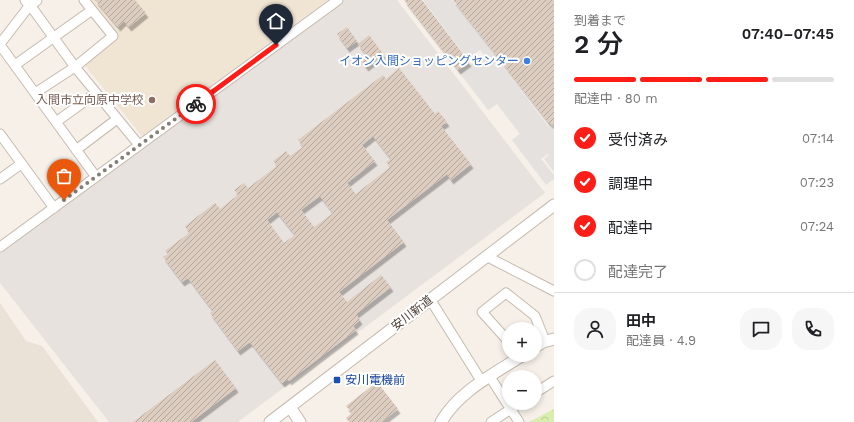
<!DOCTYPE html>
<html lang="ja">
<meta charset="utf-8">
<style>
:root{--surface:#fff;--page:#f6f6f6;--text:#202124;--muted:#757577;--line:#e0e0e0;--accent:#ff1d17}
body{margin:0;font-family:"Work Sans","Noto Sans JP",sans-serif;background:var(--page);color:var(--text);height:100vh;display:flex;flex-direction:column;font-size:15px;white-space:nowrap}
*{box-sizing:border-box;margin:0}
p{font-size:13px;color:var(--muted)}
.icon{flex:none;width:22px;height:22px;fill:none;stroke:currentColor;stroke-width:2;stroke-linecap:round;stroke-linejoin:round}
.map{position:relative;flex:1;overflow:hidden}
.drawer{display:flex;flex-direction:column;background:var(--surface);width:300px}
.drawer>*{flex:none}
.fabs{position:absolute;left:502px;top:322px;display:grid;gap:8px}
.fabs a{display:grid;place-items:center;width:40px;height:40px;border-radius:50%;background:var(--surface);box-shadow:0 2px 6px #0003;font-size:20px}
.pin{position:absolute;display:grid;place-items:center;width:34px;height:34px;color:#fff;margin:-41px -17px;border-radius:50% 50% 50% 0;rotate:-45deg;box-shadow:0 0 4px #0007}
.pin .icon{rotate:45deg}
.courier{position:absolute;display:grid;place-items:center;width:40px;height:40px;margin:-20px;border:3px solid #ff1d17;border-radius:50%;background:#fff;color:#222;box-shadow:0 1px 5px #0007}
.head em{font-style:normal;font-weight:600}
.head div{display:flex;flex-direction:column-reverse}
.head{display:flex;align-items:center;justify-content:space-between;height:68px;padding:0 20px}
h1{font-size:26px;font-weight:600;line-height:30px}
.bar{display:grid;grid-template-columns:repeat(4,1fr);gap:6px 4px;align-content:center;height:48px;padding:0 20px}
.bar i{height:5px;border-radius:3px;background:var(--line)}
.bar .on{background:var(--accent)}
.bar p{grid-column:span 4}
.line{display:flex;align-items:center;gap:10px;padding:0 20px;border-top:1px solid var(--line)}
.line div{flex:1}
.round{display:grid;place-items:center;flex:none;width:42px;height:42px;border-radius:16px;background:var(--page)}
ol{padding:0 20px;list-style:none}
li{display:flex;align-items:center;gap:12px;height:44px}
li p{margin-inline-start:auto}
li .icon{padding:4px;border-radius:50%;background:var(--accent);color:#fff;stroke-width:4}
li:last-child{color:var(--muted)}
li i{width:22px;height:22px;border:2px solid var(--line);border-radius:50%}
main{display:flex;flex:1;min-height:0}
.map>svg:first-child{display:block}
</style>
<main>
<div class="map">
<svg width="554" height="422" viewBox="0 0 554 422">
<defs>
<pattern id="park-crowns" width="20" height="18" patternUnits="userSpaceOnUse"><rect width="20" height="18" fill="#d9edaf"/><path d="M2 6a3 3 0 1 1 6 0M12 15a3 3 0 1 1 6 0" fill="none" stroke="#bccc97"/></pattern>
<pattern id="building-hatch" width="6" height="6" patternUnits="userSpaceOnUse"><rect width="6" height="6" fill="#dccdc0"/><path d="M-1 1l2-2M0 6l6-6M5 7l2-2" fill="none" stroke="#b4a89d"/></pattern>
<filter id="shadow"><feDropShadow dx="2.5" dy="4.5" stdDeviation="0" flood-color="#0004"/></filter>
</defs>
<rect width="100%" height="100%" fill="#f6f0e9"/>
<path fill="#eae2d7" d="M0,303L26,341L42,346L98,422H0Z"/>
<path fill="#e8e2de" d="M343,0H397L545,193L238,422H109L0,283V251Z"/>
<path fill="#f0e4d2" d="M86,0H328L142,136L83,63L116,37Z"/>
<path fill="url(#park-crowns)" d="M554,409V422H529Z"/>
<path fill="#e4e1de" d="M423,0H452L548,126L554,128V172L544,159L549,155L548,154L541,159L554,175V179L546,185L512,140L520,134L497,104L488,110L458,71L468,64L471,65L484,55L480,50L467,59Z"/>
<path fill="url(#building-hatch)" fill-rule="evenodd" filter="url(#shadow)" d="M95,0H135L146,13L129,27L124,21L118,27Z
M404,0H422L469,62L458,70Z
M453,0H554V126L547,121Z
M347,27L357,41L347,48L337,34Z
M369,35L383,54L366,67L360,59L366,54L358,44Z
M399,68L435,114L438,111L447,122L441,126L471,164L451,180L447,174L387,220L404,242L339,292L347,302L381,275L391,287L356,314L360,320L353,326L356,330L289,381L288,379L282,383L250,342L238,351L210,313L213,311L188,278L182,282L163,257L168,254L165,251L189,233L185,226L215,203L220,209L238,195L234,190L244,183L248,188L277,166L273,161L286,151L290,156L303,147L298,140L383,75L386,79ZM373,136L391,159L386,162L390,167L356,194L347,183L375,161L362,145ZM320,196L333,213L314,227L301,210ZM277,212L295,235L284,243L267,220Z
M215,360L236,388L191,422H133Z
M377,382L398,409L381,422H349L346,418L352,413L346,406Z"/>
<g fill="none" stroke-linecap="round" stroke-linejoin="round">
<defs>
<path id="minor" d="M0,44L30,5L75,67L139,145
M0,45L96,177
M15,65L92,10
M35,93L75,67L113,36L84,0
M56,122L96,93
M0,134L54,208
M76,150L117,119
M0,179L21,164
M0,247L338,0
M486,256L554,291
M430,299L482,382
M509,342L482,312L506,293L535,316L545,341
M490,377L519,422
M535,393L554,381
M491,422L520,403"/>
<path id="tertiary" d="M26,0L30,5L36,0
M535,347L543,342L554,339
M290,407L300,422
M270,422L554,205
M441,422C459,391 494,374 523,355"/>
</defs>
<use href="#minor" stroke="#c5baae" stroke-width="11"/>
<use href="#tertiary" stroke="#c5baae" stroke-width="13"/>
<use href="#minor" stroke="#fff" stroke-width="9"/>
<use href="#tertiary" stroke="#fff" stroke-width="11"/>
</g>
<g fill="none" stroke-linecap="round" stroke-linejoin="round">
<path stroke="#877e75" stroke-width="4" stroke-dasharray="0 7.2" d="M64,200L196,104"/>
<path stroke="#ff1d17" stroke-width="5" d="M196,104L276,45"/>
</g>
<circle fill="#3f7fe0" stroke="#fff" stroke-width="1.5" cx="527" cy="61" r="4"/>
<circle fill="#8d6e63" stroke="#fff" stroke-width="1.5" cx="152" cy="100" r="4"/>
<rect fill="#1a4fb4" stroke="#fff" stroke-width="1.5" x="333" y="376" width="8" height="8" rx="2"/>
<g text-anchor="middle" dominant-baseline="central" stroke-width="4" stroke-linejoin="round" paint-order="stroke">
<g font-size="12" fill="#366cbe" stroke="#fff" text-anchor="end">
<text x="519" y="61">イオン入間ショッピングセンター</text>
</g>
<g font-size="12" fill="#785e54" stroke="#fff" text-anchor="end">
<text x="144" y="100">入間市立向原中学校</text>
</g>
<g font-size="12" fill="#4b4036" stroke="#fff">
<text transform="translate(412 313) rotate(-38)">安川新道</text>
</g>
<g font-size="12" fill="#164399" stroke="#fff" text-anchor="start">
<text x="345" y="380">安川電機前</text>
</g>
</g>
</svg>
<div class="fabs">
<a>+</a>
<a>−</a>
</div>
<div class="pin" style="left:64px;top:200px;background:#ea580c"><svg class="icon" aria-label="bag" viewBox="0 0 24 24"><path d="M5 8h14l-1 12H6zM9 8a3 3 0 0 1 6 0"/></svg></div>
<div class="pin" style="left:276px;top:45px;background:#1f2937"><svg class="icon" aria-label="home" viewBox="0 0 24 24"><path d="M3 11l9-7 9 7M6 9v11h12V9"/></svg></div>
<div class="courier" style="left:196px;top:104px"><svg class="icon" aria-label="bike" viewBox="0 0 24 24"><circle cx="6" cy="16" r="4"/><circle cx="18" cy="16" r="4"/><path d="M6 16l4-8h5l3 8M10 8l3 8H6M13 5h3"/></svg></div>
</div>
<section class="drawer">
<div class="head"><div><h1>2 分</h1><p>到着まで</p></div><em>07:40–07:45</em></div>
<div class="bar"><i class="on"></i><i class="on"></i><i class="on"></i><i></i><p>配達中 · 80 m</p></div>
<ol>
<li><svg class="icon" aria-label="check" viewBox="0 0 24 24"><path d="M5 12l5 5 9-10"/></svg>受付済み<p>07:14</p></li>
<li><svg class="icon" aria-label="check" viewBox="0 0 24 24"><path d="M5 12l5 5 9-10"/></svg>調理中<p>07:23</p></li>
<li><svg class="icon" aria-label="check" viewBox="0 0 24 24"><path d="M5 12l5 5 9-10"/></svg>配達中<p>07:24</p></li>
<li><i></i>配達完了</li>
</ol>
<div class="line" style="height:72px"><a class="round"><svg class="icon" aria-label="person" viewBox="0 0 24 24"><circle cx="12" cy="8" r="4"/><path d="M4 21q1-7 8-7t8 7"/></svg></a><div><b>田中</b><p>配達員 · 4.9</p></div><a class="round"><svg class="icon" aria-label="chat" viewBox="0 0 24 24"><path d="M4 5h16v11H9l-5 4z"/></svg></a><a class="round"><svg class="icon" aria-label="phone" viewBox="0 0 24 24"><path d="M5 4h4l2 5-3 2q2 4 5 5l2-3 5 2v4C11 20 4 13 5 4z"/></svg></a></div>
</section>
</main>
